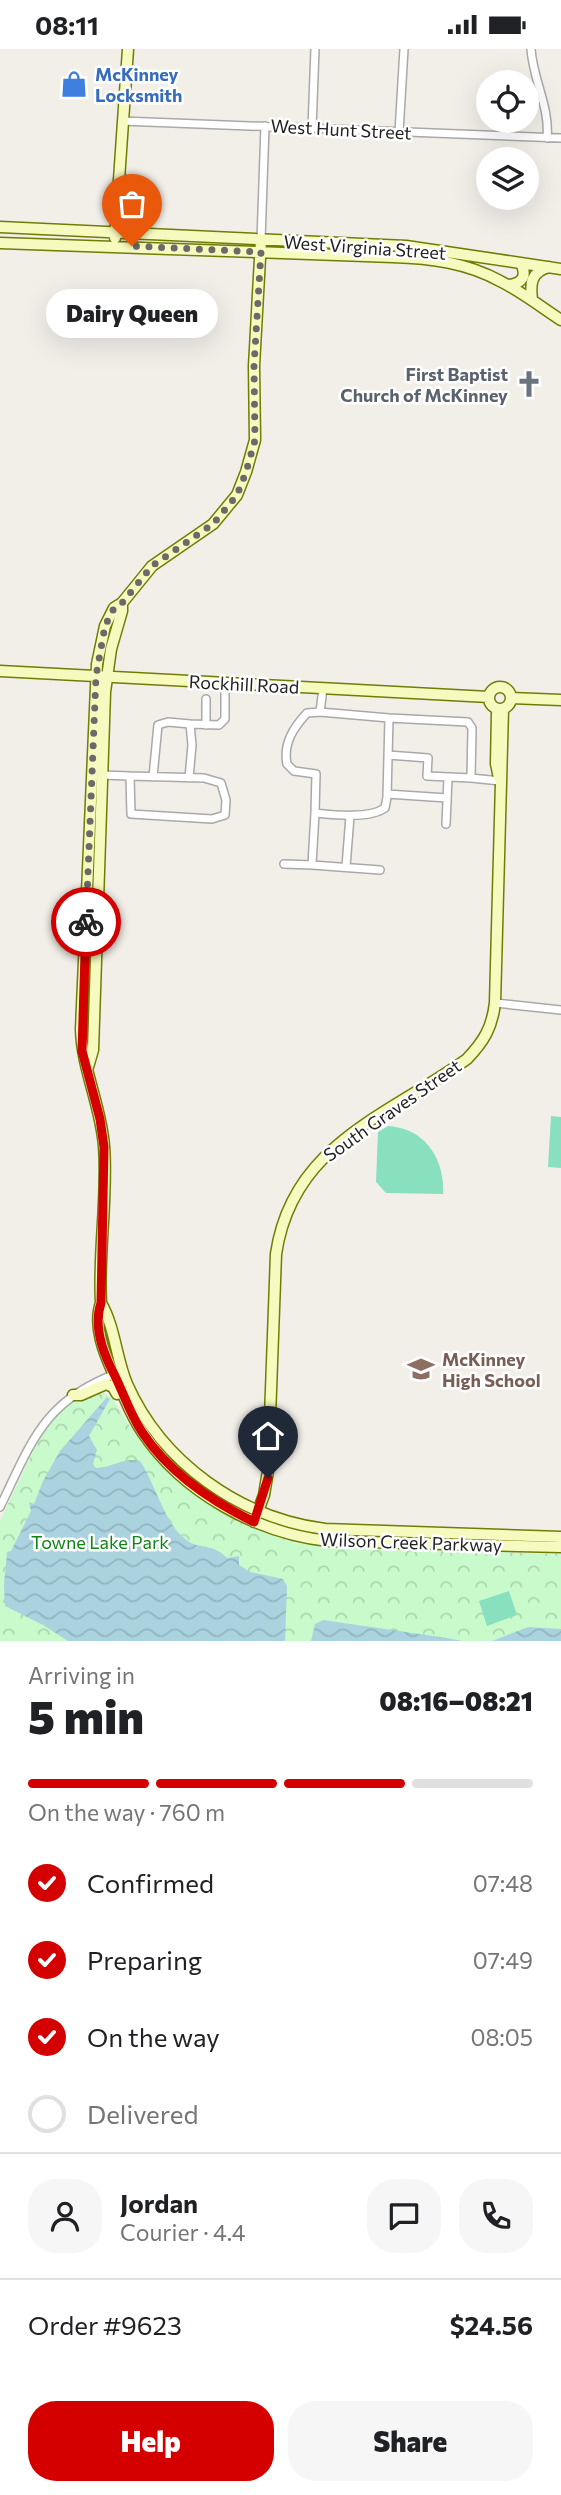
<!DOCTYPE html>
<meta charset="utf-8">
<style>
:root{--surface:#fff;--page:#f6f6f6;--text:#202124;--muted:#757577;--line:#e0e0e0;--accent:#d40000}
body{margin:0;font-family:Commissioner,sans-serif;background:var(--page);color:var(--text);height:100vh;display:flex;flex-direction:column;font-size:26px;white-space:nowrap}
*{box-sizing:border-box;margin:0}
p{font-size:23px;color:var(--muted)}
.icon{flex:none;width:38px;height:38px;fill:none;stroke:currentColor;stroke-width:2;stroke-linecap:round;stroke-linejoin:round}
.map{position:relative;height:1592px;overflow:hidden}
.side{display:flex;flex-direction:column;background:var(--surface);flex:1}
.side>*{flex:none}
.controls{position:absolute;left:476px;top:21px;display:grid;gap:14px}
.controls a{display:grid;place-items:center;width:63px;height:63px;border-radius:50%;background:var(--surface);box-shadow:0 7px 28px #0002;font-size:35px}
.pin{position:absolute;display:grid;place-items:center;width:60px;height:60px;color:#fff;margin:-72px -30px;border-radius:50% 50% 50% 0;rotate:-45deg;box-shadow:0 0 7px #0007}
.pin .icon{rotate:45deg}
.courier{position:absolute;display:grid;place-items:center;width:70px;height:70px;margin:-35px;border:5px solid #d40000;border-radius:50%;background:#fff;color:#222;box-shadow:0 2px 9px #0007}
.bubble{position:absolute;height:49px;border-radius:24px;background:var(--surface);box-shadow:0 7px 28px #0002;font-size:23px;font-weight:800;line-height:49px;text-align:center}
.summary em{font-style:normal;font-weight:800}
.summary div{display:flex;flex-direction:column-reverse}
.summary{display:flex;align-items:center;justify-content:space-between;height:119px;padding:0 28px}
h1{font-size:46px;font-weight:800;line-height:52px}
.bar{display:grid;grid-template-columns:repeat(4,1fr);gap:10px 7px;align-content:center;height:84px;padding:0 28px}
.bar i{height:9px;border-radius:5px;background:var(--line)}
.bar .on{background:var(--accent)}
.bar p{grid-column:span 4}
.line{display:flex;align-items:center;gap:18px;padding:0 28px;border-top:2px solid var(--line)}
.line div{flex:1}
.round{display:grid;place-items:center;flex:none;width:74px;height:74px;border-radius:28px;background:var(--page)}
ol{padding:0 28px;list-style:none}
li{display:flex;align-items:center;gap:21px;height:77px}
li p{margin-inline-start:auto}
li .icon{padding:7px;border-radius:50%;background:var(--accent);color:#fff;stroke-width:4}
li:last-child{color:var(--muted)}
li i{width:38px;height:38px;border:4px solid var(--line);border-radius:50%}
.action{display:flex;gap:14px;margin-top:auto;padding:14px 28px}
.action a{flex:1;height:80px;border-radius:28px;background:var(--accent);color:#fff;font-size:28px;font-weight:800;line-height:80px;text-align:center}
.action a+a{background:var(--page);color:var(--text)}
.status{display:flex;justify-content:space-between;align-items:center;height:49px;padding:0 35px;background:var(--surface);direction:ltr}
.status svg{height:19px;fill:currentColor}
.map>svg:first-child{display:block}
</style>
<div class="status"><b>08:11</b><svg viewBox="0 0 49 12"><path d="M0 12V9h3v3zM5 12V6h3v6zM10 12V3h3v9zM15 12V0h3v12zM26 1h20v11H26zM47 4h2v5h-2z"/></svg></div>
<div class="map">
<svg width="561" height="1592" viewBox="0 0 561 1592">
<defs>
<pattern id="park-crowns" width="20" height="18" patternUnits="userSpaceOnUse" patternTransform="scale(1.75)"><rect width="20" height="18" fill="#c8facc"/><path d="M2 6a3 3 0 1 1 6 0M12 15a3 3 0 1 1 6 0" fill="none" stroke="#acd6af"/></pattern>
<pattern id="water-waves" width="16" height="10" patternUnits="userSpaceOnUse" patternTransform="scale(1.75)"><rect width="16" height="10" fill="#aad3df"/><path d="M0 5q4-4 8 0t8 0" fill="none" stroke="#92b5bf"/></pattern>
</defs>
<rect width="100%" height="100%" fill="#f2efe9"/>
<path fill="url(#park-crowns)" d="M105,1344L113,1350C160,1434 234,1488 330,1498L561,1505V1592H0V1472L35,1398L47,1378L67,1357L79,1349Z"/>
<path fill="#88e0be" d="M551,1067L561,1068V1119L548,1118Z
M388,1077C425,1079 445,1110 443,1145L386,1144L376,1133L378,1083Z
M509,1542L517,1566L487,1577L479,1552Z"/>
<path fill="url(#water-waves)" d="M107,1348L110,1350L89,1387L97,1401L93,1415L96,1419C112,1419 123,1408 140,1412C155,1434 164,1473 184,1489C198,1502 210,1492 227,1509L239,1507V1516L250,1523L283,1530L287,1537L285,1592H68L43,1576L5,1557L4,1536L7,1503L11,1502L31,1462L29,1453L34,1455L43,1432L60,1402Z
M323,1571L447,1589L462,1592H311L315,1575Z
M528,1578L561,1580V1592H492Z"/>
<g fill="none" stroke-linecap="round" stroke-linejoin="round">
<defs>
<path id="street" d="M531,0C533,31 550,58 547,89
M122,72L561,89
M312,79L315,0
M399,83L404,0
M261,191L265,77
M206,650V676
M320,663L389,669L387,748L385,759C369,770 334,766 315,764L316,725L294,722L287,715C283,695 293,679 307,664L320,663L323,639
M389,669L468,673L472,679L471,729L500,732
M190,675L219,676L225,670V634
M388,706L428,709L427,727L471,729
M101,726L130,727L131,765L212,770L225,766L226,751L221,734L204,729L130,727
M153,728L158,676L168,673L190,675L192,696L189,729
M387,745L447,749
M446,775L448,729
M284,815L312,816L315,764
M312,816L380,821
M346,818L350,767
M495,954L561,961
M0,1458C32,1392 44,1351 118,1324"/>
<path id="secondary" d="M0,178L406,197L561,220
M115,189L128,0
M261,191L254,317L255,391L246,423L237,446L213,475L152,517L122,554L114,559L105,577L97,615L81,980C82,1020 101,1057 104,1097C108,1149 98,1202 101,1254C93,1277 104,1304 114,1326C124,1345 130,1366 143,1384C183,1444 257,1484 328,1492L561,1498
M0,194L393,208C431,209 467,214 500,232C522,243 541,258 561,271
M509,236C523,234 527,227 521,214
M532,251C530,234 531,223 549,218
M0,622L489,648
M489 649a11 11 0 1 1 22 0a11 11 0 1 1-22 0Z
M511,649L561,651
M497,664L496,715L499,729
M88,1018L93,1001L105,643L111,600L122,562V554
M101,1254C115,1278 116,1309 127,1335C162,1414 240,1469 325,1480L561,1488
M73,1346H81L106,1335L113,1338L117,1345
M254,1473L264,1446L268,1422L276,1205C292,1095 388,1067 467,1010C484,992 492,979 495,954L503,660"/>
</defs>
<use href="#street" stroke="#a9a9a9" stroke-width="10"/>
<use href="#secondary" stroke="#707d05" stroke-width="13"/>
<use href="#street" stroke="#fff" stroke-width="7"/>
<use href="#secondary" stroke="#f7fabf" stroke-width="10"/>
</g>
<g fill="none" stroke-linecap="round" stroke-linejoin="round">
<path stroke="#6b6a68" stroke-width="7" stroke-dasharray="0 12.6" d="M86,873L96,627L105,577L114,559L122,554L152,517L213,475L237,446L246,423L255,391L254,317L261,203L132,197"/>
<path stroke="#d40000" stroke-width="9" d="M86,873L82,1002L100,1070L104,1098L101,1254C93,1277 103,1304 114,1325C124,1345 130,1365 142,1383C169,1424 211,1452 254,1473L268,1429"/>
</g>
<defs>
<symbol id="shop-bare" viewBox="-9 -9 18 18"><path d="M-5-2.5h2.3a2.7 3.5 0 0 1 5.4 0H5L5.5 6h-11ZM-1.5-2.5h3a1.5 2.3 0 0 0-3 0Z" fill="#3f7fe0" stroke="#fff" stroke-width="2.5" paint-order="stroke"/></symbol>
<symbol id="church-bare" viewBox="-9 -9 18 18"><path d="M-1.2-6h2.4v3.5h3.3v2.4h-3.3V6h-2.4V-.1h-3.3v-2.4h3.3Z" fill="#6b7280" stroke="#fff" stroke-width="2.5" paint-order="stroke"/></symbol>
<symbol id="school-bare" viewBox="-9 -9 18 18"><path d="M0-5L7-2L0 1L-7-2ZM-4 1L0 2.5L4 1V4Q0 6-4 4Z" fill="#8d6e63" stroke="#fff" stroke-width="2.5" paint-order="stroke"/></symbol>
</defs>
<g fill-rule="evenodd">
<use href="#shop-bare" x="55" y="16" width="38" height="38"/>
<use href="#church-bare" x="510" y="316" width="38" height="38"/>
<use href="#school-bare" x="402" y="1301" width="38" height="38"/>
</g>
<g text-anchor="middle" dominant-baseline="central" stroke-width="5" stroke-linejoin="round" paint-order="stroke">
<g font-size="18" font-weight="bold" fill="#366cbe" stroke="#fff" text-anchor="start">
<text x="95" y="25">McKinney<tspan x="95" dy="21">Locksmith</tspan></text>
</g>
<g font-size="18" fill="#222" stroke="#fff">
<text transform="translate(341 80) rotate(3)">West Hunt Street</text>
<text transform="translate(365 198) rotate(4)">West Virginia Street</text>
<text transform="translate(244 635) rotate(3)">Rockhill Road</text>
<text transform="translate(392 1061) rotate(-35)">South Graves Street</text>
<text transform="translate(411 1493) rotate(2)">Wilson Creek Parkway</text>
</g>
<g font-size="18" font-weight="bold" fill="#5b616d" stroke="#fff" text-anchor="end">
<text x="508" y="325">First Baptist<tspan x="508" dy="21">Church of McKinney</tspan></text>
</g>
<g font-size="18" font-weight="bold" fill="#785e54" stroke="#fff" text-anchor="start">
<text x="442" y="1310">McKinney<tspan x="442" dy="21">High School</tspan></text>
</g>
<g font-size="18" fill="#0c8416" stroke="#fff">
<text x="100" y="1493">Towne Lake Park</text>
</g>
</g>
</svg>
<div class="controls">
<a><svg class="icon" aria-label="locate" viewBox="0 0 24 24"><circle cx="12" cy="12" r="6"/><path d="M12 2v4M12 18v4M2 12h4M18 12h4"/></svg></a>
<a><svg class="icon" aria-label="layers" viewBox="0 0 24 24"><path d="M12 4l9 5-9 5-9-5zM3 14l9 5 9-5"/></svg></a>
</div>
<div class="pin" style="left:132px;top:197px;background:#ea580c"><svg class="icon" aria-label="bag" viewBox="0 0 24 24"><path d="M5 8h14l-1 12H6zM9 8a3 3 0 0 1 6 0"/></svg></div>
<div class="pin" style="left:268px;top:1429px;background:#1f2937"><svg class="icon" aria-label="home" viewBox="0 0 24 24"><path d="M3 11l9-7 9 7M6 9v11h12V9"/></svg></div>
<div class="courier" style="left:86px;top:873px"><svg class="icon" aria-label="bike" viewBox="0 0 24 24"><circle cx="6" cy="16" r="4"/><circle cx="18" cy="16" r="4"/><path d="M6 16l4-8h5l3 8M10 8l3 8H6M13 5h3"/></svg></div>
<div class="bubble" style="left:46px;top:240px;width:172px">Dairy Queen</div>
</div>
<section class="side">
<div class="summary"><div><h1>5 min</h1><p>Arriving in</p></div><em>08:16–08:21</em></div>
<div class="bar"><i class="on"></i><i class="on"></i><i class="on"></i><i></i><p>On the way · 760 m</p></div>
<ol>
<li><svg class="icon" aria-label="check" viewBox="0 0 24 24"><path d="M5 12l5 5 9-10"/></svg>Confirmed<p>07:48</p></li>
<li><svg class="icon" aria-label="check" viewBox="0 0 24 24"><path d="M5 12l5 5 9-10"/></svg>Preparing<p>07:49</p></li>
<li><svg class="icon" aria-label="check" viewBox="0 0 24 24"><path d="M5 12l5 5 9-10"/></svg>On the way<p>08:05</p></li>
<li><i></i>Delivered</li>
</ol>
<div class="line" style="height:126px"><a class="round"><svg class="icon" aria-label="person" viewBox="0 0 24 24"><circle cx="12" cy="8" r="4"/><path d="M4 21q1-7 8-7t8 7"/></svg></a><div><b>Jordan</b><p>Courier · 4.4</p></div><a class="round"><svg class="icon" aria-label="chat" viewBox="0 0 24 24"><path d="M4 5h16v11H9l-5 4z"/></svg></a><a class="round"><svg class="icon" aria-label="phone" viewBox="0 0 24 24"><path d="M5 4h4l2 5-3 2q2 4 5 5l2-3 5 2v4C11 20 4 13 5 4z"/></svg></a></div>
<div class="line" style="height:91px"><div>Order #9623</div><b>$24.56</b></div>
<div class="action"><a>Help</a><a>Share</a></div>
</section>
